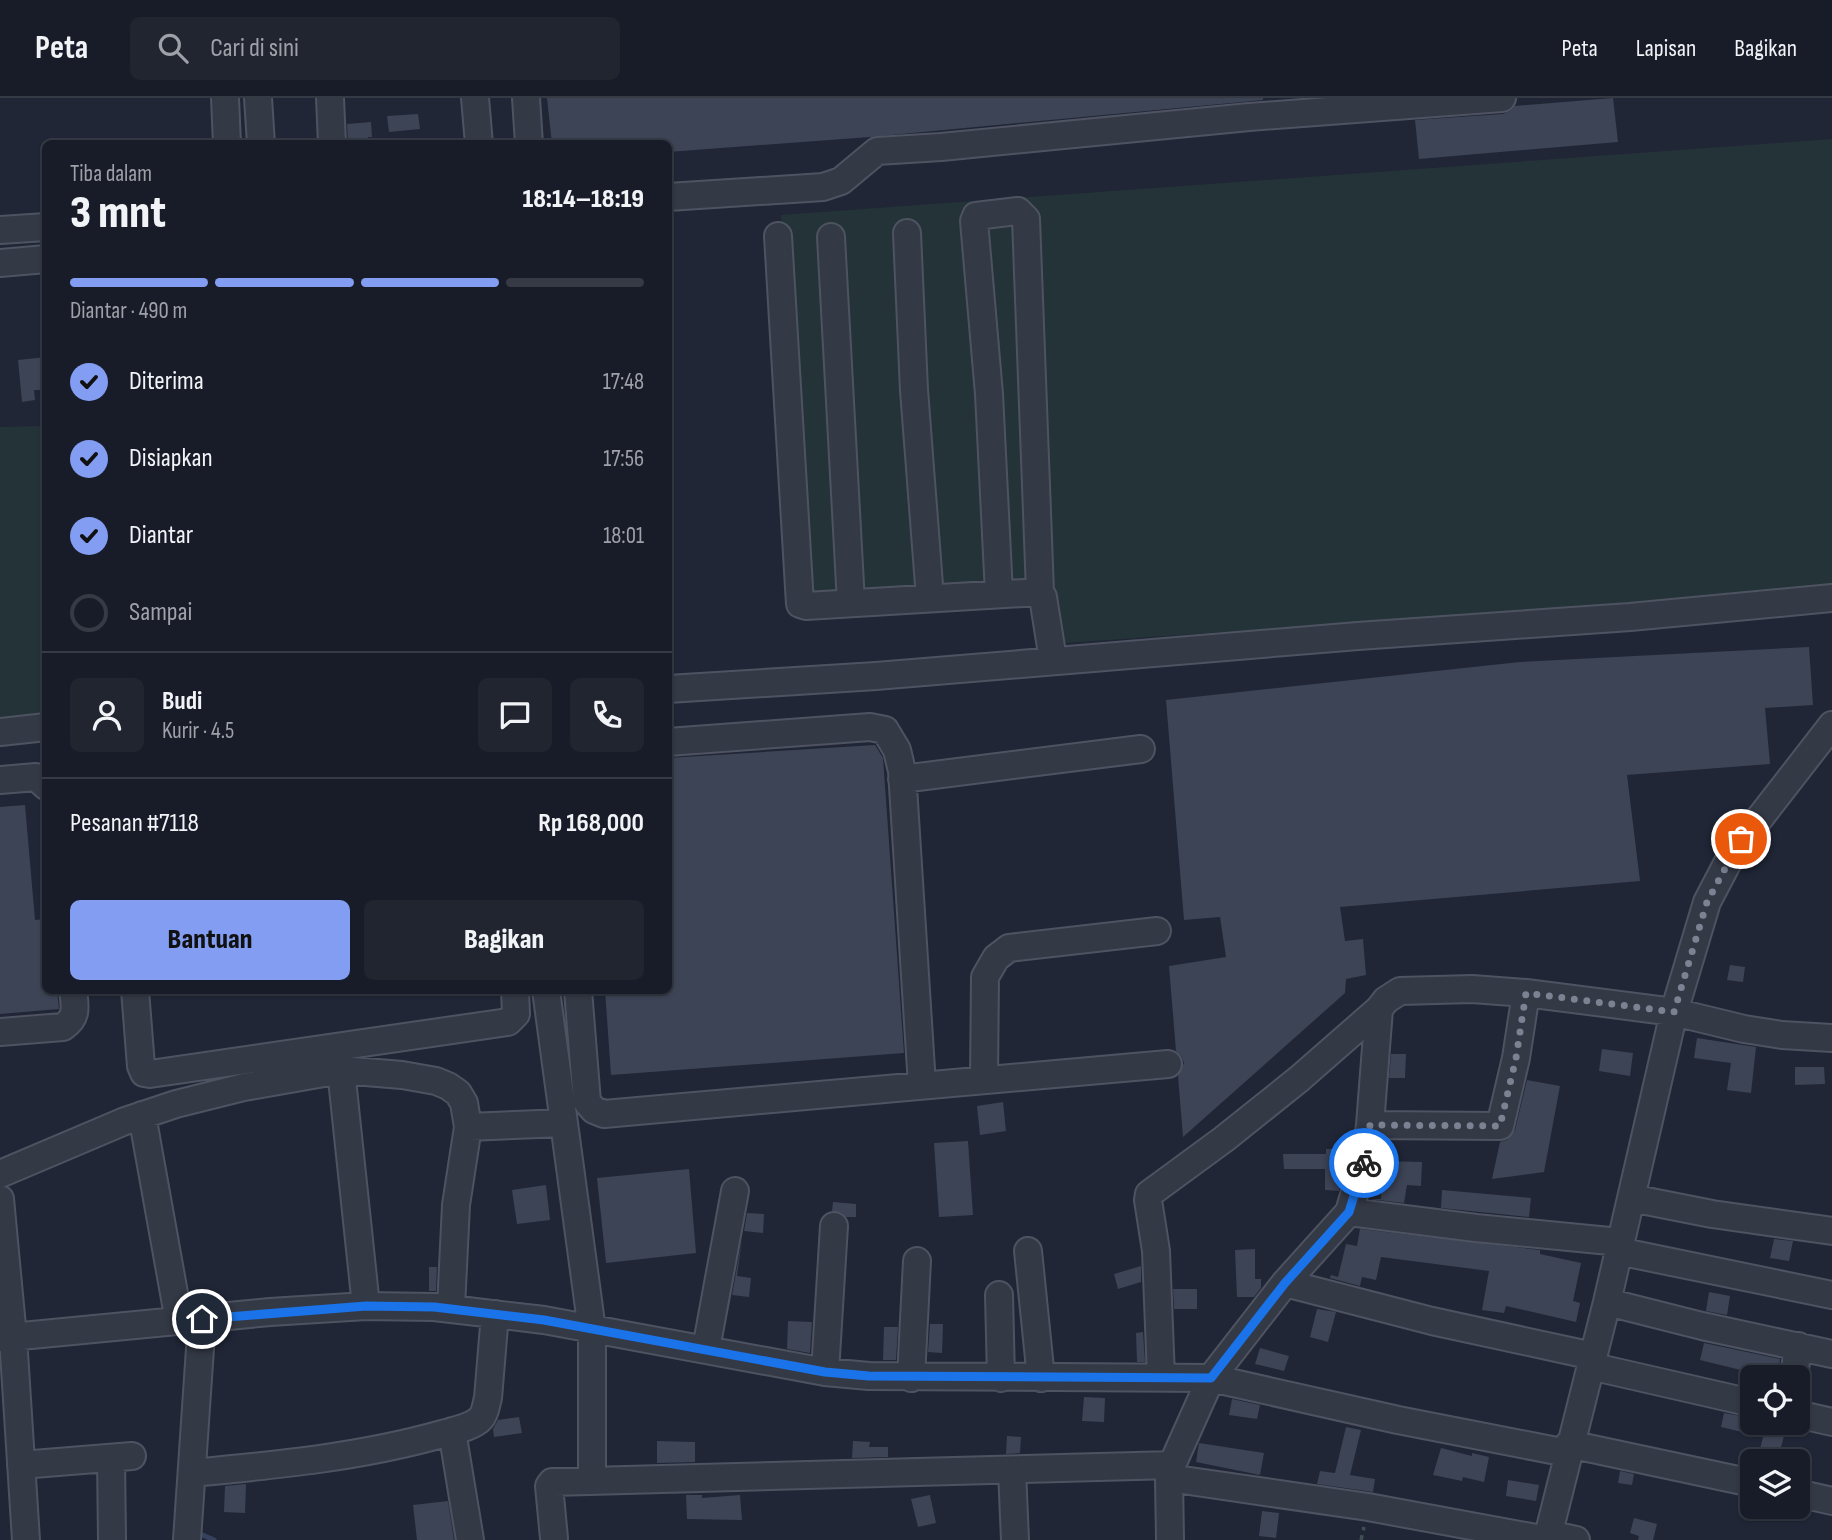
<!DOCTYPE html>
<html lang="id">
<meta charset="utf-8">
<style>
:root{--surface:#181c28;--page:#212530;--text:#f1f3f6;--muted:#9fa1a8;--line:#363a45;--accent:#839df3}
body{margin:0;font-family:"Sofia Sans Condensed",sans-serif;background:var(--page);color:var(--text);height:100vh;display:flex;flex-direction:column;font-size:26px;white-space:nowrap}
*{box-sizing:border-box;margin:0}
p{font-size:23px;color:var(--muted)}
.icon{flex:none;width:38px;height:38px;fill:none;stroke:currentColor;stroke-width:2;stroke-linecap:round;stroke-linejoin:round}
.map{position:relative;flex:1;overflow:hidden}
.panel{position:absolute;left:42px;top:42px;width:630px;height:854px;display:flex;flex-direction:column;background:var(--surface);border-radius:10px;box-shadow:0 2px 5px #0004,0 0 0 2px var(--line)}
.panel>*{flex:none}
.fabs{position:absolute;left:1740px;top:1267px;display:grid;gap:14px}
.fabs a{display:grid;place-items:center;width:70px;height:70px;border-radius:10px;background:var(--surface);box-shadow:0 2px 5px #0004,0 0 0 2px var(--line);font-size:35px}
.pin{position:absolute;display:grid;place-items:center;width:60px;height:60px;color:#fff;margin:-30px;border:4px solid #fff;border-radius:50%;box-shadow:0 2px 7px #0007}
.courier{position:absolute;display:grid;place-items:center;width:70px;height:70px;margin:-35px;border:5px solid #1a73e8;border-radius:50%;background:#fff;color:#222;box-shadow:0 2px 9px #0007}
.summary em{font-style:normal;font-weight:800}
.summary div{display:flex;flex-direction:column-reverse}
.summary{display:flex;align-items:center;justify-content:space-between;height:119px;padding:0 28px}
h1{font-size:46px;font-weight:800;line-height:52px}
.bar{display:grid;grid-template-columns:repeat(4,1fr);gap:10px 7px;align-content:center;height:84px;padding:0 28px}
.bar i{height:9px;border-radius:5px;background:var(--line)}
.bar .active{background:var(--accent)}
.bar p{grid-column:span 4}
.line{display:flex;align-items:center;gap:18px;padding:0 28px;border-top:2px solid var(--line)}
.line div{flex:1}
.round{display:grid;place-items:center;flex:none;width:74px;height:74px;border-radius:10px;background:var(--page)}
ol{padding:0 28px;list-style:none}
li{display:flex;align-items:center;gap:21px;height:77px}
li p{margin-inline-start:auto}
li .icon{padding:7px;border-radius:50%;background:var(--accent);color:#111;stroke-width:4}
li:last-child{color:var(--muted)}
li i{width:38px;height:38px;border:4px solid var(--line);border-radius:50%}
.cta{display:flex;gap:14px;margin-top:auto;padding:14px 28px}
.cta a{flex:1;height:80px;border-radius:10px;background:var(--accent);color:#111;font-size:28px;font-weight:800;line-height:80px;text-align:center}
.cta a+a{background:var(--page);color:var(--text)}
header{display:flex;align-items:center;gap:42px;box-sizing:border-box;height:98px;padding:0 35px;background:var(--surface);border-bottom:2px solid var(--line)}
header strong{font-size:33px}
nav{display:flex;gap:38px;margin-inline-start:auto;font-size:24px}
.search{width:490px;height:63px;background:var(--page);display:flex;align-items:center;gap:18px;box-sizing:border-box;padding:0 24px;border-radius:10px;color:var(--muted);font-size:26px}
.map>svg:first-child{display:block}
</style>
<header>
<strong>Peta</strong>
<div class="search"><svg class="icon" aria-label="search" viewBox="0 0 24 24"><circle cx="10" cy="10" r="6"/><path d="M15 15l6 6"/></svg>Cari di sini</div>
<nav><a>Peta</a><a>Lapisan</a><a>Bagikan</a></nav>
</header>
<div class="map">
<svg width="1832" height="1442" viewBox="0 0 1832 1442">
<rect width="100%" height="100%" fill="#202636"/>
<path fill="#233338" d="M1832,41V491L1051,546L1049,489L792,502L781,117Z
M45,328V623L0,625V329Z"/>
<g fill="none" stroke-linecap="round" stroke-linejoin="round">
<path stroke="#36415e" stroke-width="5" d="M196,1436L198,1435L214,1442"/>
</g>
<path fill="#3d4456" d="M547,0H1263V2L870,39L668,54V46H552Z
M1613,0L1618,44L1419,61L1415,22L1503,16L1510,13L1515,8Z
M418,16L420,31L389,34L387,18Z
M371,24L372,39H368L369,46H348L347,26Z
M46,259V292H34L35,302L22,304L18,262Z
M1809,549L1813,607L1765,610L1770,666L1627,677L1640,783L1340,809L1345,843L1363,841L1366,877L1346,881L1345,895L1183,1039L1178,978L1184,965L1181,958L1176,953L1169,868L1226,859L1220,819L1184,822L1166,602L1520,564Z
M875,647L883,660L904,955L611,977L605,892H668V660Z
M25,707L35,822L46,821V892H57L59,911L0,916V709Z
M1730,867L1745,869L1743,884L1727,882Z
M1697,940L1756,949L1751,995L1727,992L1731,965L1694,960Z
M1602,951L1633,955L1630,978L1599,973Z
M1391,956H1406L1405,980H1389Z
M1795,969H1824L1825,986L1795,987Z
M1527,982L1560,988L1544,1074L1492,1081L1500,1044L1507,1042L1515,1032Z
M1003,1004L1006,1033L980,1037L977,1008Z
M968,1043L973,1117L939,1119L934,1045Z
M1326,1051H1350L1339,1093L1325,1092V1071H1284L1283,1056H1326Z
M1382,1063L1422,1064L1421,1088L1407,1087L1404,1105L1369,1101H1381Z
M689,1071L696,1155L606,1165L597,1080Z
M546,1087L550,1122L517,1126L512,1092Z
M1442,1092L1531,1100L1529,1119L1441,1110Z
M833,1104L856,1106V1119H846L842,1115L832,1113Z
M747,1115L764,1116L763,1135L744,1133Z
M1360,1131L1540,1152V1156L1581,1165L1573,1203L1580,1205L1576,1224L1506,1208L1504,1215L1482,1212L1489,1173L1381,1159L1376,1182L1362,1179L1360,1188L1330,1180L1331,1177L1338,1179L1346,1146L1357,1148Z
M742,1141L737,1178L751,1180L749,1199L732,1197Z
M1774,1141L1793,1143L1789,1163L1770,1160Z
M1255,1151V1181H1261V1190L1254,1199H1237L1235,1152Z
M1141,1168V1184L1118,1191L1114,1176Z
M429,1169H437L436,1193H429Z
M1173,1191H1197V1211H1174Z
M1709,1194L1730,1198L1727,1217L1706,1213Z
M1317,1211L1336,1214L1328,1244L1310,1239Z
M788,1223L812,1224L810,1255L787,1251Z
M930,1226H943L942,1255L928,1254Z
M884,1229H898L896,1262H883Z
M1143,1234L1145,1264H1137L1136,1235Z
M1704,1245L1780,1261L1778,1278L1758,1273L1757,1276L1700,1262Z
M1260,1250L1289,1258L1284,1273L1255,1266Z
M1084,1299L1105,1300L1104,1324L1082,1323Z
M1232,1301L1260,1307L1257,1321L1229,1317Z
M1724,1315L1752,1320V1325H1784L1787,1328L1777,1363H1757L1763,1339L1721,1329Z
M519,1319L522,1335L494,1339L493,1331L498,1322Z
M1346,1329L1361,1332L1350,1377L1375,1381L1373,1394L1317,1386L1320,1373L1335,1375Z
M1007,1338L1021,1339L1020,1355L1006,1356Z
M657,1343L695,1344V1364L657,1365Z
M853,1343L870,1344L869,1349H888V1359L852,1360Z
M1199,1345L1264,1355L1260,1377L1196,1364Z
M1441,1350L1472,1358V1355L1489,1359L1484,1384L1463,1379L1462,1383L1433,1377Z
M1620,1373L1634,1376L1632,1387L1618,1385Z
M1508,1382L1539,1387L1536,1403L1506,1398Z
M246,1386L245,1415L224,1414L225,1388Z
M686,1397H702V1400L740,1397L742,1422L687,1421Z
M930,1397L936,1425L918,1429L911,1401Z
M448,1403L454,1442H417L413,1407Z
M1262,1413L1279,1415L1276,1440L1259,1438Z
M1634,1420L1657,1426L1653,1442H1638L1639,1438L1630,1435Z"/>
<g fill="none" stroke-linecap="round" stroke-linejoin="round">
<defs>
<path id="minor" d="M225,0L227,46
M258,0L261,46
M330,0L332,46
M475,0L479,46
M526,0L529,46
M668,99L823,89L841,83L877,53L941,49L1249,19L1502,0
M0,132L46,129
M907,135L914,292L930,500
M778,138L800,506L806,508L1040,494
M831,139L851,505
M0,165L46,161
M999,496L989,296L974,123L976,118L1018,113L1026,121L1040,494L1043,499L1053,562
M668,591L876,578L1358,538L1630,519L1832,500
M0,634L46,629
M668,644L870,629L885,632L897,652L902,673L922,987
M902,681L1141,651
M0,682L36,679L46,688
M135,892L141,968L144,975L150,976L508,924L516,916L515,892
M546,892L592,1232V1383
M578,892L587,1004L594,1012L604,1016L1168,966
M0,934L63,929C78,919 75,909 73,892
M341,972L366,1208
M984,982L985,879L996,860L1009,850L1157,833
M142,1017L179,1223
M1370,1027L1500,1028L1516,960L1526,895
M0,1076L125,1023L176,1006L244,989L341,972L402,977L436,983L448,988L458,995L464,1005L468,1029L564,1025
M1631,1100L1712,1116L1832,1133
M0,1101L13,1239L26,1442
M1349,1114L1476,1130L1620,1144
M1028,1153L1041,1280
M1618,1153L1832,1197
M1285,1185L1432,1223L1593,1258
M999,1197L1001,1280
M1607,1204L1702,1228L1832,1256
M451,1210L456,1107L468,1029
M0,1240L270,1214L366,1208L434,1209L544,1222L825,1274L869,1278L1211,1280L1398,1322L1567,1355
M706,1251L735,1093
M1590,1268L1752,1305
M825,1274L834,1128
M1161,1279L1156,1153L1148,1102L1149,1096L1224,1041L1299,981L1379,911
M1794,1279L1798,1248
M911,1280L917,1163
M1797,1316L1832,1324
M452,1333L470,1442
M1569,1346L1752,1385
M111,1360L112,1442
M21,1367L132,1358
M1012,1372L1015,1442
M192,1375C276,1367 361,1359 442,1336C453,1333 473,1329 481,1320C486,1314 486,1306 488,1300L495,1216
M1169,1380L1368,1409L1547,1442L1607,1204L1674,914L1707,804L1740,741L1759,721L1832,627
M1797,1395L1832,1403
M1548,1436L1576,1442
M554,1440L549,1388L552,1384L1172,1367
M187,1442L202,1221
M1170,1442L1169,1380L1172,1367L1211,1280L1285,1185L1349,1114L1365,1060L1370,1027L1379,911L1386,902L1400,893L1472,891L1526,895L1674,914L1744,931L1782,937L1832,940"/>
</defs>
<use href="#minor" stroke="#4e5361" stroke-width="30"/>
<path stroke="#404f54" stroke-width="3.5" stroke-dasharray="5 5" stroke-linecap="butt" d="M1361,1442L1364,1429"/>
<use href="#minor" stroke="#343946" stroke-width="26"/>
</g>
<g fill="none" stroke-linecap="round" stroke-linejoin="round">
<path stroke="#7c8292" stroke-width="7" stroke-dasharray="0 12.6" d="M1364,1065L1370,1027L1500,1028L1516,960L1526,895L1674,914L1707,804L1741,741"/>
<path stroke="#1a73e8" stroke-width="9" d="M202,1221L366,1208L434,1209L544,1222L825,1274L869,1278L1211,1280L1285,1185L1349,1114L1364,1065"/>
</g>
</svg>
<div class="fabs">
<a><svg class="icon" aria-label="locate" viewBox="0 0 24 24"><circle cx="12" cy="12" r="6"/><path d="M12 2v4M12 18v4M2 12h4M18 12h4"/></svg></a>
<a><svg class="icon" aria-label="layers" viewBox="0 0 24 24"><path d="M12 4l9 5-9 5-9-5zM3 14l9 5 9-5"/></svg></a>
</div>
<div class="pin" style="left:1741px;top:741px;background:#ea580c"><svg class="icon" aria-label="bag" viewBox="0 0 24 24"><path d="M5 8h14l-1 12H6zM9 8a3 3 0 0 1 6 0"/></svg></div>
<div class="pin" style="left:202px;top:1221px;background:#1f2937"><svg class="icon" aria-label="home" viewBox="0 0 24 24"><path d="M3 11l9-7 9 7M6 9v11h12V9"/></svg></div>
<div class="courier" style="left:1364px;top:1065px"><svg class="icon" aria-label="bike" viewBox="0 0 24 24"><circle cx="6" cy="16" r="4"/><circle cx="18" cy="16" r="4"/><path d="M6 16l4-8h5l3 8M10 8l3 8H6M13 5h3"/></svg></div>
<section class="panel">
<div class="summary"><div><h1>3 mnt</h1><p>Tiba dalam</p></div><em>18:14–18:19</em></div>
<div class="bar"><i class="active"></i><i class="active"></i><i class="active"></i><i></i><p>Diantar · 490 m</p></div>
<ol>
<li><svg class="icon" aria-label="check" viewBox="0 0 24 24"><path d="M5 12l5 5 9-10"/></svg>Diterima<p>17:48</p></li>
<li><svg class="icon" aria-label="check" viewBox="0 0 24 24"><path d="M5 12l5 5 9-10"/></svg>Disiapkan<p>17:56</p></li>
<li><svg class="icon" aria-label="check" viewBox="0 0 24 24"><path d="M5 12l5 5 9-10"/></svg>Diantar<p>18:01</p></li>
<li><i></i>Sampai</li>
</ol>
<div class="line" style="height:126px"><a class="round"><svg class="icon" aria-label="person" viewBox="0 0 24 24"><circle cx="12" cy="8" r="4"/><path d="M4 21q1-7 8-7t8 7"/></svg></a><div><b>Budi</b><p>Kurir · 4.5</p></div><a class="round"><svg class="icon" aria-label="chat" viewBox="0 0 24 24"><path d="M4 5h16v11H9l-5 4z"/></svg></a><a class="round"><svg class="icon" aria-label="phone" viewBox="0 0 24 24"><path d="M5 4h4l2 5-3 2q2 4 5 5l2-3 5 2v4C11 20 4 13 5 4z"/></svg></a></div>
<div class="line" style="height:91px"><div>Pesanan #7118</div><b>Rp 168,000</b></div>
<div class="cta"><a>Bantuan</a><a>Bagikan</a></div>
</section>
</div>
